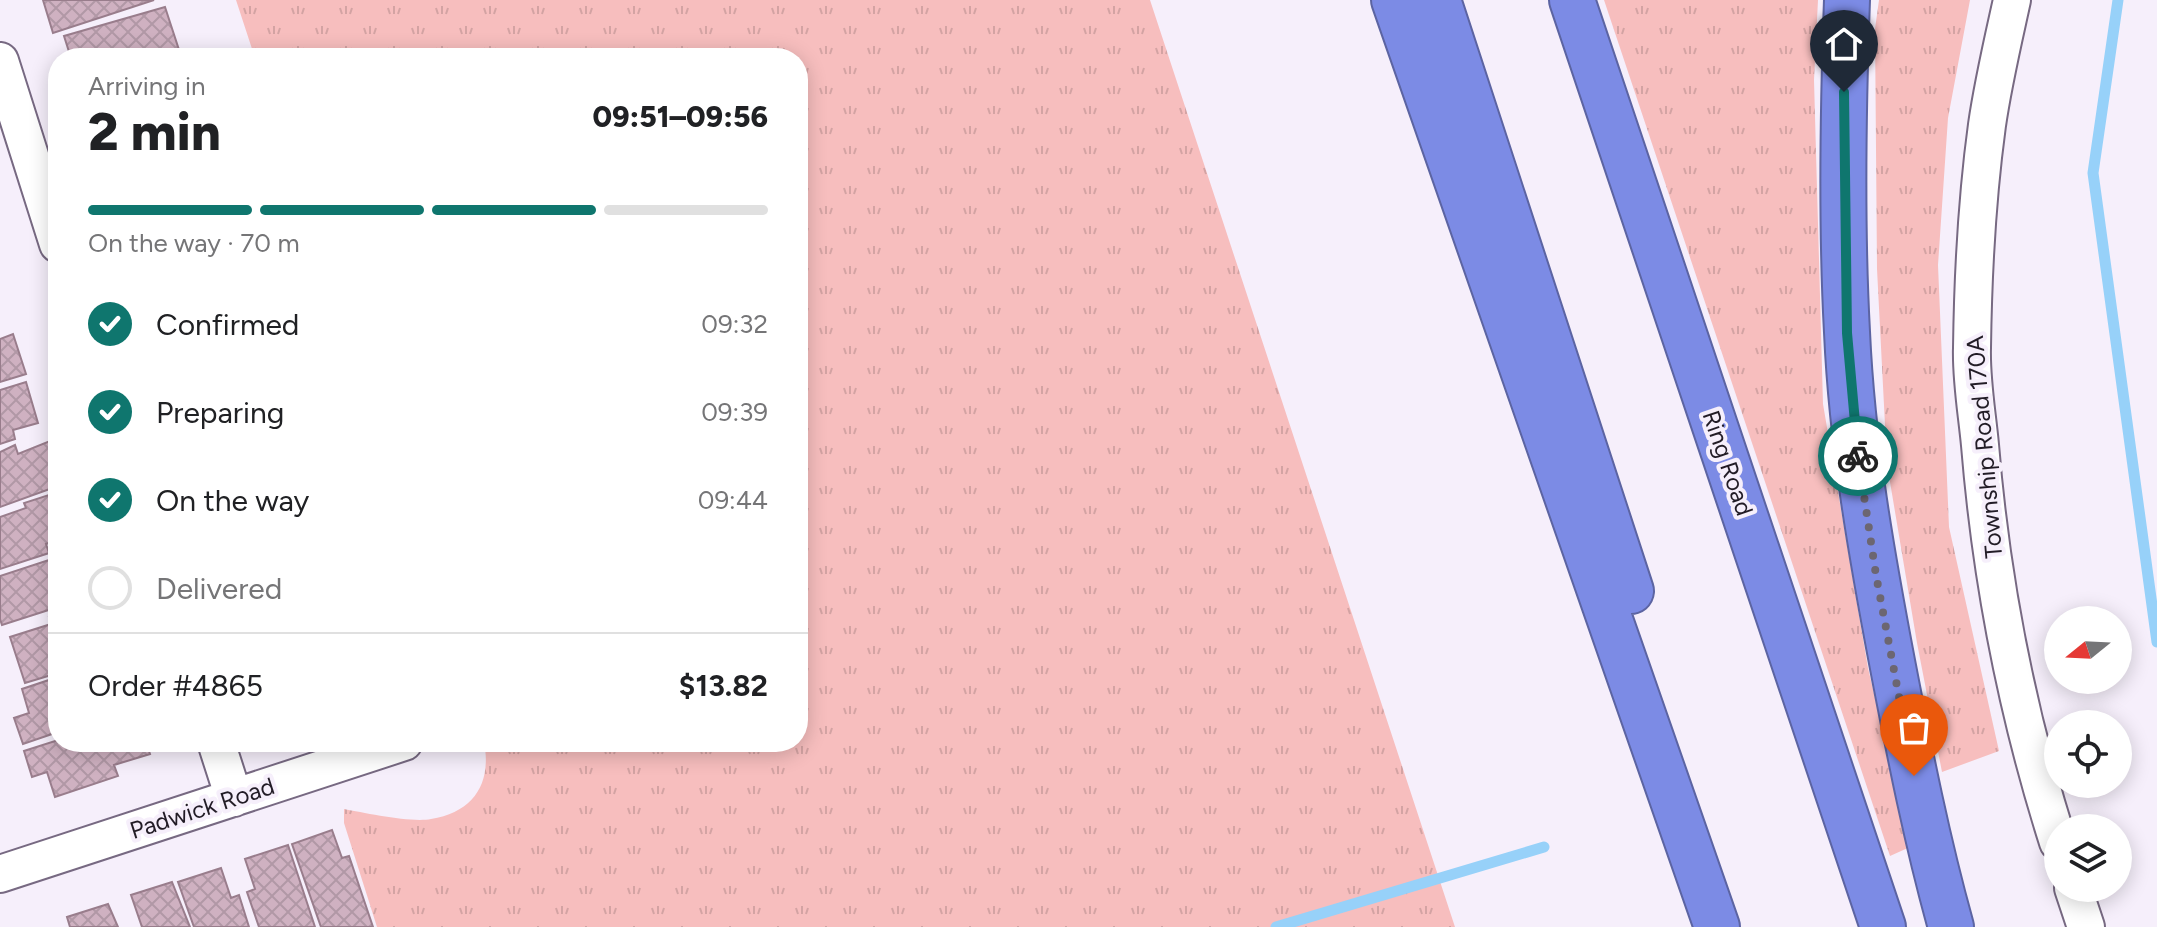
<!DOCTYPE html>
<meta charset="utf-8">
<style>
:root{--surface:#fff;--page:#f6f6f6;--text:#202124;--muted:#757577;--line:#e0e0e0;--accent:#0f766e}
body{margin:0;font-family:Figtree,sans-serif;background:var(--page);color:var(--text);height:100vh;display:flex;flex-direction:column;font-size:30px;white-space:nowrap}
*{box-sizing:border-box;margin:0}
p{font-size:26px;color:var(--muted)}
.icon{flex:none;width:44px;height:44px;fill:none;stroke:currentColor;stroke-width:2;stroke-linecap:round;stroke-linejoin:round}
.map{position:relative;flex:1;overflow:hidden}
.details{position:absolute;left:48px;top:48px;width:760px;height:704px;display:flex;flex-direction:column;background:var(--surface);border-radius:32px;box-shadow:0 4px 20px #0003}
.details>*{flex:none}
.needle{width:52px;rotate:252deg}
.buttons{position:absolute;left:2044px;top:606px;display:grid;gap:16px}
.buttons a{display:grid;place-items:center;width:88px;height:88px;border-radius:50%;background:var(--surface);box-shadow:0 4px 20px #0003;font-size:40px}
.pin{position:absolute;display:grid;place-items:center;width:68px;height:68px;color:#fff;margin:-82px -34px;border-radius:50% 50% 50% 0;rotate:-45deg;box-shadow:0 0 8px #0007}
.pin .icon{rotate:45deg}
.courier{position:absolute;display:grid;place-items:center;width:80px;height:80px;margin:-40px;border:6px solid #0f766e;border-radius:50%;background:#fff;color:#222;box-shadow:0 2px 10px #0007}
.headline em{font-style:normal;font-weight:800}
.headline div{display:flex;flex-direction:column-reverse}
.headline{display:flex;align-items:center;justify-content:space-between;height:136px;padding:0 40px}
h1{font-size:52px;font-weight:800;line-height:60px}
.bar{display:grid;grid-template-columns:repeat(4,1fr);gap:12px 8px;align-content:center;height:96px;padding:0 40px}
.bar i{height:10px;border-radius:6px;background:var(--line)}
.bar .on{background:var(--accent)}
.bar p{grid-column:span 4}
.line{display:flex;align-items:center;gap:20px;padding:0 40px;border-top:2px solid var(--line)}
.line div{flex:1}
ol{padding:0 40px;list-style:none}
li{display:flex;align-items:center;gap:24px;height:88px}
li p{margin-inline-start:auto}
li .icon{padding:8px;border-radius:50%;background:var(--accent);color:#fff;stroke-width:4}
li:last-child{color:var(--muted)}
li i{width:44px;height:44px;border:4px solid var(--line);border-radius:50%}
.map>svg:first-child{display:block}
</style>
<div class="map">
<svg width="2157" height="927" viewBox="0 0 2157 927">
<defs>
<pattern id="grass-tufts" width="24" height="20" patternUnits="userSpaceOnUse" patternTransform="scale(2)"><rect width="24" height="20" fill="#f7bebe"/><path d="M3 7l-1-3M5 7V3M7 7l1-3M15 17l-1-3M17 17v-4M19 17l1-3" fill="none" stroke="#d3a3a3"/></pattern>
<pattern id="building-cross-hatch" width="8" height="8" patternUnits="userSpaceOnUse" patternTransform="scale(2)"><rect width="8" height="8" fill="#cfb1c1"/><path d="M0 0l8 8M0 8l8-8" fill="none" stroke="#b198a6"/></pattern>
</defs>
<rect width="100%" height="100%" fill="#f6effb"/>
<path fill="url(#grass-tufts)" d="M236,0H1150L1455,927H377L344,823V809C365,813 412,823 431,819C474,812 492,783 484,742H798V58H255Z
M1604,0H1818L1814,80L1823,404L1868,668L1910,847L1890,856Z
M1879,0H1970L1948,118L1938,265L1949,527L1999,751L1942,772L1917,643L1887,464L1877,269L1875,29Z"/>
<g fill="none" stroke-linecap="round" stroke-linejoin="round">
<path stroke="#97d1f9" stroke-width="11" d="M2118,0L2093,173L2157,642
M1276,927L1544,847"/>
</g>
<path fill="url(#building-cross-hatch)" stroke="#997d8c" stroke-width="2" d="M43,0H154L53,33Z
M165,7L180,53L166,58H71L64,36Z
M13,334L26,374L0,382V339Z
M26,382L38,423L13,430L15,439L0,444V390Z
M50,441L58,466V486L0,507V452L15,445L18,454Z
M58,492V540L46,544L49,553L0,569V517L26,508L24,503Z
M52,559L54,564L58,563V607L2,625L0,619V576Z
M58,614V673L25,683L10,637L51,624L49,617Z
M58,677V732L23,744L14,718L29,713L22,689Z
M58,740V742H146L150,754L114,765L118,776L55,797L47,772L32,777L24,751Z
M332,830L342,858L349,856L373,927H321L292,844Z
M288,845L315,927H259L247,892L255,889L245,859Z
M221,868L231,898L239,895L249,927H194L178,882Z
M172,882L190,927H142L131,895Z
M108,904L118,927H70L67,917Z"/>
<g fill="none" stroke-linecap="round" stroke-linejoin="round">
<defs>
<path id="minor" d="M2012,0C2003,41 1993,83 1987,125C1977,198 1973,274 1972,348C1971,380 1977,413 1980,445C1991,579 2017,713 2058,842
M0,61L58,244
M216,742L234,798
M0,874L404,742
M2073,888L2086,927"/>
<path id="highway" d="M1394,0L1717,927
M1438,0L1631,591
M1572,0L1883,927
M1847,0C1843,110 1841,222 1847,332C1852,445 1872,557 1893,667C1910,755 1927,841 1951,927"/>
</defs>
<use href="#minor" stroke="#776982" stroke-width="40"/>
<use href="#highway" stroke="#5c64a2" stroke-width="48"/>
<use href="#minor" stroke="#fff" stroke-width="36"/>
<use href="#highway" stroke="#7c8be5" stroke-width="44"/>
</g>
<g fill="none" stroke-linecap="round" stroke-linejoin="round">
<path stroke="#6c6671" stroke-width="8" stroke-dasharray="0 14.4" d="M1858,456L1876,575L1914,776"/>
<path stroke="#0f766e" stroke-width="10" d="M1844,92L1847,333L1858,456"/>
</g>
<g text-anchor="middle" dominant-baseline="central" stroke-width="8" stroke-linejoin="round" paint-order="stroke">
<g font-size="24" fill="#221c26" stroke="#f6effb">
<text transform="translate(1984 447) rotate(-95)">Township Road 170A</text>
<text transform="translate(1728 463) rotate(71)">Ring Road</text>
<text transform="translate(202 808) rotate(-18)">Padwick Road</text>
</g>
</g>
</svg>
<div class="buttons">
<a><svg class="needle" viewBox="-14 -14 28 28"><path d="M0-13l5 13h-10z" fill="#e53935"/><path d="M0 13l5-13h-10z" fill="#757577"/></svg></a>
<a><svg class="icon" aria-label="locate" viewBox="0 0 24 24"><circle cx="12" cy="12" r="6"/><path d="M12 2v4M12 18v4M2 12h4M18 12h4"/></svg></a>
<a><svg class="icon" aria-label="layers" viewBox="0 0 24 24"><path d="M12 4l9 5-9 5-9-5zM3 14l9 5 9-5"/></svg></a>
</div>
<div class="pin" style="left:1914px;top:776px;background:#ea580c"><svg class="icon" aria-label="bag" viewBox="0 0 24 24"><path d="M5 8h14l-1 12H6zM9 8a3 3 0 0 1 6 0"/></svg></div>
<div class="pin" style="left:1844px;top:92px;background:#1f2937"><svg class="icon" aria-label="home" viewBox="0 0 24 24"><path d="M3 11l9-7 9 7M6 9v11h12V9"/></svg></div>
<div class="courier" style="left:1858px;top:456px"><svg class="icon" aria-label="bike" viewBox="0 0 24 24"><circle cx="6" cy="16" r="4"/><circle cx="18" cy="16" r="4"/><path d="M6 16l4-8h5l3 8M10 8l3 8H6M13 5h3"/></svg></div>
<section class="details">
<div class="headline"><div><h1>2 min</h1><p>Arriving in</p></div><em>09:51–09:56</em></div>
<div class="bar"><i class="on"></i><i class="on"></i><i class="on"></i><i></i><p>On the way · 70 m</p></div>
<ol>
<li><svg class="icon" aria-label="check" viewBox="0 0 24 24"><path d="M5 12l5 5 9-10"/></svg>Confirmed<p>09:32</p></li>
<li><svg class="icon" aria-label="check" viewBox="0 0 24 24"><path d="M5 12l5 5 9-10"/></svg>Preparing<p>09:39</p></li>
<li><svg class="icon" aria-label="check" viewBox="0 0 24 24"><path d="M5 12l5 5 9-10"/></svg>On the way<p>09:44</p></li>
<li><i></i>Delivered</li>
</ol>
<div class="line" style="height:104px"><div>Order #4865</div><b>$13.82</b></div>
</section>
</div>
